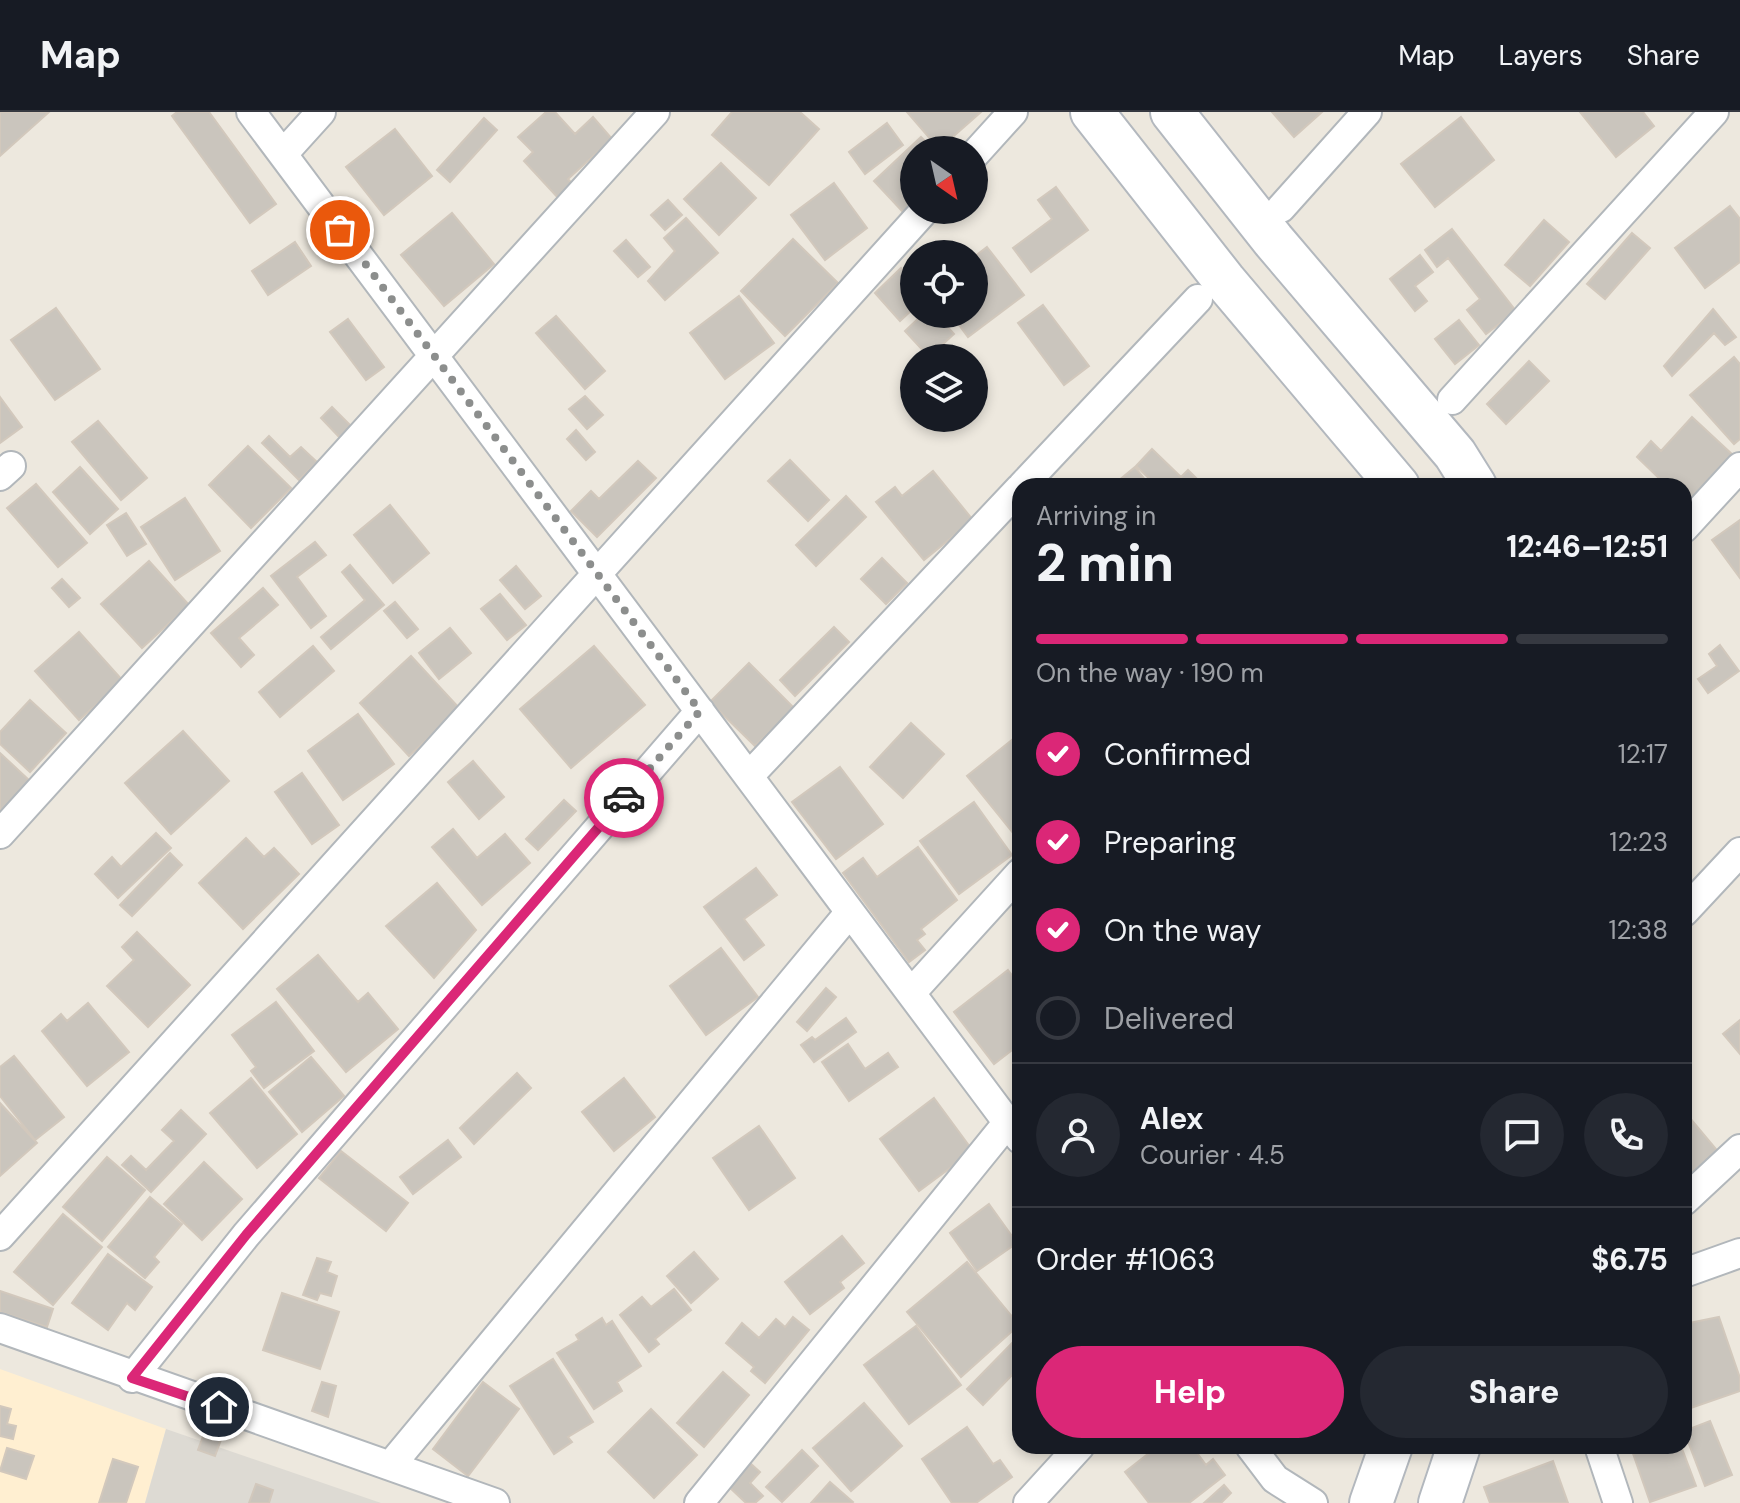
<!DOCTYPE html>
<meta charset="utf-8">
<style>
:root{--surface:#171b24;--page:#242831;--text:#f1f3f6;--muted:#9ea1a6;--line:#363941;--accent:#db2777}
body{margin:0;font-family:"DM Sans",sans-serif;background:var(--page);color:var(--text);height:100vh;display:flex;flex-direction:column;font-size:30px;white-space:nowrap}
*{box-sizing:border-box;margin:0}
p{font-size:26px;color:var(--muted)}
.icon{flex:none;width:44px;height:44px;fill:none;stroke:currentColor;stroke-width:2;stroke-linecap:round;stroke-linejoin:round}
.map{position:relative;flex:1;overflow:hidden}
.side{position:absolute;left:1012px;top:366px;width:680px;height:976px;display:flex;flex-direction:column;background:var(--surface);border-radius:24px;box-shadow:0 4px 12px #0003}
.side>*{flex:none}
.needle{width:52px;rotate:146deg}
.controls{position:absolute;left:900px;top:24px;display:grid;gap:16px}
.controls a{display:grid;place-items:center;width:88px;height:88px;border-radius:50%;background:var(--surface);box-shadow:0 4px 12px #0003;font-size:40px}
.pin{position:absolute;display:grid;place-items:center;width:68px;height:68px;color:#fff;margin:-34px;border:4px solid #fff;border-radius:50%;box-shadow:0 2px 8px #0007}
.courier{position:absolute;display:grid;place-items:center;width:80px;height:80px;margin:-40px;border:6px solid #db2777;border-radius:50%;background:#fff;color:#222;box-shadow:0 2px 10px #0007}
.overview em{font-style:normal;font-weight:800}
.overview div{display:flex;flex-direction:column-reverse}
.overview{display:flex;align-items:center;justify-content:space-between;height:136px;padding:0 24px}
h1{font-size:52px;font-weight:800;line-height:60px}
.bar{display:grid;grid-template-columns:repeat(4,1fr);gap:12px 8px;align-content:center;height:96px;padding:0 24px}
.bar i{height:10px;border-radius:6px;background:var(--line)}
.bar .on{background:var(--accent)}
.bar p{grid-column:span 4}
.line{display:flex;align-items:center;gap:20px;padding:0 24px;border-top:2px solid var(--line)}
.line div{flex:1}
.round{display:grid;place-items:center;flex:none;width:84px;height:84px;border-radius:42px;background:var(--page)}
ol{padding:0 24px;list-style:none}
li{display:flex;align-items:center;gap:24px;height:88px}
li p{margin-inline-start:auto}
li .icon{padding:8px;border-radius:50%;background:var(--accent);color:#fff;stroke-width:4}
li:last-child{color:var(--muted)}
li i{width:44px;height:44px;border:4px solid var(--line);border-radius:50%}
.primary-button{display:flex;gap:16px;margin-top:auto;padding:16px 24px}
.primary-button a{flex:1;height:92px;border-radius:48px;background:var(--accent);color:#fff;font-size:32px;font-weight:800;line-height:92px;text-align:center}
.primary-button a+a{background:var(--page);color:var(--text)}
header{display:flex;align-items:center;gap:48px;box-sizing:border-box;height:112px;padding:0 40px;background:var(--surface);border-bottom:2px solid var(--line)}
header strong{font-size:38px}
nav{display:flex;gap:44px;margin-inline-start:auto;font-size:28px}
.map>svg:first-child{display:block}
</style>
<header>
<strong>Map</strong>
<nav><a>Map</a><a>Layers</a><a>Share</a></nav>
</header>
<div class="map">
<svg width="1740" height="1391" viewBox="0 0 1740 1391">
<rect width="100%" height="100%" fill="#ede8de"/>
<path fill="#ffefd1" d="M0,1257L166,1317L145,1391H0Z"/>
<path fill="#dddad3" d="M166,1317L381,1391H145Z"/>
<path fill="#cac5bd" stroke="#d2c8bc" stroke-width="2" d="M0,0H49L0,44Z
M177,0H209L276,92L250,111L172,4Z
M546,0H555L575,22L593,5L612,27L568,67L576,76L561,89L524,49L533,40L518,25Z
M732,0H800L819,17L769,73L712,23Z
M907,0H981L939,37Z
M1272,0H1322L1294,25Z
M1580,0H1643L1654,14L1616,45Z
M1461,5L1494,48L1435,95L1401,52Z
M484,6L497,18L450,70L437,58Z
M887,11L903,33L865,62L849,40Z
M395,17L432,64L384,103L346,55Z
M921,25L934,38H914V90L903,100L874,69Z
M721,51L756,86L719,123L684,87Z
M834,71L867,116L825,148L791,103Z
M1056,75L1088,118L1031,160L1013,136L1052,107L1038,88Z
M668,88L682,103L665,118L651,103Z
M1730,94L1740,107V150L1705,176L1675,136Z
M452,101L494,152L444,194L401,143Z
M686,106L718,141L665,188L648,169L675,139L664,126Z
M1544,108L1569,130L1530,174L1505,153Z
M1452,117L1516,199L1486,222L1467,198L1480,187L1448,146L1437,155L1425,138Z
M1632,121L1650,136L1605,187L1587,172Z
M793,127L838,171L785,224L741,179Z
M626,128L650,155L638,165L614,139Z
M295,130L311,154L268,183L252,159Z
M987,135L1024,183L968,225L951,202H974V145Z
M1420,143L1433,160L1415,174L1427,189L1415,199L1390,167Z
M901,156L914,170V196L900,209L875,181Z
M739,184L774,231L725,267L690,221Z
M1043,193L1089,254L1064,273L1018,211Z
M56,196L100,257L55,288L11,228Z
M1713,197L1736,225L1725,233L1714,221L1672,264L1664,254Z
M923,202H936L954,222L929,245L905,219Z
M556,204L605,259L585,277L536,221Z
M348,207L384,255L366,268L330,220Z
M1459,208L1479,233L1455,252L1435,227Z
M1734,245L1740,252V327L1734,332L1690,283Z
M1529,249L1549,269L1506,312L1487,292Z
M585,284L603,303L587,317L569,297Z
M0,285L22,315L0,331Z
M332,295L354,317L342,328L321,306Z
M1692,305L1733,343L1687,392L1684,374H1667L1637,345L1651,329L1661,339Z
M98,309L147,366L121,388L72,330Z
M576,318L595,340L586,348L567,327Z
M269,324L290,345L301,335L317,350L299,368L262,331Z
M248,334L291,376L251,416L209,373Z
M1152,337L1181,365L1188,358L1199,369L1193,374H1157L1136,354Z
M790,348L829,388L808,409L768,369Z
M638,349L656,366L597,425L571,399L591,379L599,387Z
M80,355L118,397L90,422L53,380Z
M1135,355L1150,374H1112Z
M933,359L973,408L924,448L876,390L895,375L902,384Z
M36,372L87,431L58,455L7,396Z
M846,384L866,405L816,454L796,433Z
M185,386L220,439L175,468L141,415Z
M390,393L429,441L393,471L354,423Z
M126,401L146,432L127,444L107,413Z
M1740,408V466L1712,428Z
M315,430L326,443L297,465L326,504L311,516L271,464Z
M882,446L907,471L886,492L861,467Z
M149,449L189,493L142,536L101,492Z
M350,453L384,493L331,537L321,525L365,488L342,460Z
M516,454L541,484L525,497L500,468Z
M62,467L80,486L69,495L52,476Z
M263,476L278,493L239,526L254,543L241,555L211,521Z
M500,482L526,513L507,528L481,497Z
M395,490L418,517L407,526L384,499Z
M834,515L849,530L795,584L780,568Z
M450,516L471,541L439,567L419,541Z
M79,520L123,569L79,608L35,559Z
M1720,533L1739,559L1708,581L1698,567L1717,554L1709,542Z
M313,534L334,559L280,605L259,580Z
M594,534L645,593L571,656L520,597Z
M411,544L460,597L409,644L360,591Z
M749,551L794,596L755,634L710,590Z
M30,588L66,621L30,660L0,632V620Z
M358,602L394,652L343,688L308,639Z
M911,611L944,642L903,686L870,655Z
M183,619L229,669L171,722L125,671Z
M1018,623L1020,724L1017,726L967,664Z
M0,641L30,669L0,700Z
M473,649L504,685L479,707L448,670Z
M840,655L883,712L836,747L792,690Z
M302,661L339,713L312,732L275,680Z
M564,688L576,699L538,738L526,727Z
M974,690L1012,743L959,782L920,729Z
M453,717L477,746L505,722L530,751L482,793L432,735Z
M156,721L171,736L118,786L95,762L112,745L121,755Z
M246,726L264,745L274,736L299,762L243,817L199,771Z
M918,735L957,788L921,817L925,822L917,828L925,838L909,850L843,761L863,746L877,765Z
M170,741L182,753L132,804L120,793Z
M756,756L777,783L744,807L764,833L744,848L704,795Z
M437,771L476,818L434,866L386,814Z
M137,820L190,873L148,915L107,874L134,848L122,835Z
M721,836L758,885L706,923L670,874Z
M318,843L358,890L368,881L398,917L346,960L277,877Z
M1008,858L1020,874V932L994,952L954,900Z
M826,876L836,885L807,919L797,910Z
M276,890L314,939L264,976L251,959L256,955L232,923Z
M88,891L129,940L87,974L42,919L61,902L67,909Z
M846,906L856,920L814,950L801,933L812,925L815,928Z
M1740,908V942L1723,922Z
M848,932L865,957L888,941L898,955L849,989L822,950Z
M14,944L64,1005L35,1028L0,984V955Z
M311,945L344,984L302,1020L269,980Z
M517,961L531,976L474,1032L460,1016Z
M251,966L297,1022L257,1056L210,1001Z
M624,966L655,1005L614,1039L582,1000Z
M934,986L973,1039L919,1079L880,1027Z
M0,991L37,1031L0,1064Z
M181,998L206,1022L151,1080L122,1053L131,1044L146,1058L174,1029L162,1018Z
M1684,999L1721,1043L1684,1073Z
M759,1014L795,1066L749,1098L713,1046Z
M448,1028L461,1045L413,1082L400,1065Z
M341,1039L408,1091L386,1119L319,1066Z
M107,1045L145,1078L102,1129L63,1095Z
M204,1050L242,1087L202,1128L164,1092Z
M150,1085L182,1112L154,1145L159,1150L145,1166L108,1135Z
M989,1092L1017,1131L977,1159L950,1121Z
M63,1102L102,1135L53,1193L14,1160Z
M842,1124L864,1151L840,1170L844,1176L810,1202L785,1170Z
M694,1140L718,1167L691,1191L667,1164Z
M108,1142L152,1175L135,1198L127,1191L108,1218L72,1191Z
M317,1146L331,1150L327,1160L337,1164L331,1184L320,1181L317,1188L303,1183Z
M967,1150L1019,1213L961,1265L907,1200Z
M674,1177L691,1198L655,1227L659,1232L649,1240L620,1203L642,1185L651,1195Z
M0,1179L53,1197L47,1215L0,1200Z
M282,1181L339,1200L320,1257L263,1238Z
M793,1205L809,1218L765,1271L751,1259L754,1255L726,1231L742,1211L759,1226L776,1207L785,1215Z
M1719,1205L1740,1266V1279L1688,1297L1684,1284V1212Z
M602,1206L606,1213L612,1209L641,1254L617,1270L622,1279L594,1297L557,1241L579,1228L576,1223Z
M916,1214L961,1273L909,1312L864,1253Z
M1017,1226L1020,1255L983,1293L967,1277Z
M553,1247L593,1310L568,1325L572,1330L554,1342L510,1274Z
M723,1260L749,1283L704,1335L677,1311Z
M322,1270L336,1274L328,1305L312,1299Z
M483,1270L519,1297L468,1364L433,1337Z
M864,1291L902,1334L851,1379L813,1336Z
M0,1294L11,1297L7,1312L16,1314L13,1327L0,1324Z
M651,1297L697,1343L654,1386L608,1340Z
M1710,1309L1732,1363L1705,1374L1684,1319Z
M967,1315L993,1352L1000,1348L1012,1365L976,1391H952L922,1347Z
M205,1319L222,1325L215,1344L198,1338Z
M1158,1334H1192L1206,1353L1213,1347L1225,1363L1189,1391H1149L1125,1360Z
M1637,1334H1681L1696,1374L1650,1390L1631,1336Z
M7,1336L34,1344L26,1367L0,1359Z
M802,1338L818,1354L782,1390L766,1375Z
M113,1347L138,1355L126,1391H99Z
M1553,1349L1568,1391H1490L1484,1375Z
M750,1351L760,1360L750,1371L763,1384L755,1391H746L728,1374Z
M830,1370L853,1390L852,1391H811Z
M256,1372L273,1378L269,1391H249Z
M1224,1373L1231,1381L1221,1391H1204Z"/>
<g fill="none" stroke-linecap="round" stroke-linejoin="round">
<defs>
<path id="minor" d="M251,0L1020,1027
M283,42L321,0
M974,43L1013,0
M1281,96L1367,0
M1452,288L1714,0
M0,364L11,354
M1022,374L1198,187
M1684,416L1740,355
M749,664L1020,376
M0,722L655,0
M1684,800L1740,740
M911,881L1020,761
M1684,1089L1740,1037
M0,1124L925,98
M1684,1161L1740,1141
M0,1216L495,1391
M132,1266L246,1123L700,599
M1250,1334L1275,1367L1313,1391
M1599,1334L1618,1391
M391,1353L850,800
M699,1391L1008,1010
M1028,1391L1080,1334"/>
<path id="secondary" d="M1092,0L1224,168L1398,374
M1172,0L1273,128L1455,342L1475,374
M1371,1391L1391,1334
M1440,1391L1459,1334"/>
</defs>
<use href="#minor" stroke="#b2b7bb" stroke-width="32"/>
<use href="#secondary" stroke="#b3b8be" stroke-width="46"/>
<use href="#minor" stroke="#fff" stroke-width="28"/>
<use href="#secondary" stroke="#fff" stroke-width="42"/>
</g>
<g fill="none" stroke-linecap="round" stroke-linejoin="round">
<path stroke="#8c8e8d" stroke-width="8" stroke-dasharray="0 14.4" d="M340,118L700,599L624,686"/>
<path stroke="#db2777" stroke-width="10" d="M219,1295L132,1266L246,1123L624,686"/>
</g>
</svg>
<div class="controls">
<a><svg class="needle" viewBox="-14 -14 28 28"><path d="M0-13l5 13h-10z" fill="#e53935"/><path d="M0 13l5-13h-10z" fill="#9ea1a6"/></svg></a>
<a><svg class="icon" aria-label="locate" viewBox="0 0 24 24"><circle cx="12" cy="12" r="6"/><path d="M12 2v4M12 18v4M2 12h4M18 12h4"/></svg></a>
<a><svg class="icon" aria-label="layers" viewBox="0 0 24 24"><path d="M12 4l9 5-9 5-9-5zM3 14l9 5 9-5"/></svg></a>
</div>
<div class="pin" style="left:340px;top:118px;background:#ea580c"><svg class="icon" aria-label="bag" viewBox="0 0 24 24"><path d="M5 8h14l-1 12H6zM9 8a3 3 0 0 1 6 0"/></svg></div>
<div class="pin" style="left:219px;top:1295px;background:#1f2937"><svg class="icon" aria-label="home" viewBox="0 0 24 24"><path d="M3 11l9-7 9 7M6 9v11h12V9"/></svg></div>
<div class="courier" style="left:624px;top:686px"><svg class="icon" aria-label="car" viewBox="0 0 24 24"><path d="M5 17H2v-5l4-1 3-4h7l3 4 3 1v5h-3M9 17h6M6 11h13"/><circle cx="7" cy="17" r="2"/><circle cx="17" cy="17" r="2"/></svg></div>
<section class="side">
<div class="overview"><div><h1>2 min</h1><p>Arriving in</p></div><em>12:46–12:51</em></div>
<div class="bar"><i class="on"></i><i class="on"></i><i class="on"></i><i></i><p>On the way · 190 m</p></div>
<ol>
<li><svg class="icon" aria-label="check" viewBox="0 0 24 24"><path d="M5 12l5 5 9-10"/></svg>Confirmed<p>12:17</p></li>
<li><svg class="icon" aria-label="check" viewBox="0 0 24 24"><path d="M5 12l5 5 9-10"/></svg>Preparing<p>12:23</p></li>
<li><svg class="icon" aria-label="check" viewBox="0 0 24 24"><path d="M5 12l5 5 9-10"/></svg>On the way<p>12:38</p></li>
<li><i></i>Delivered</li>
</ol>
<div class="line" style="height:144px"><a class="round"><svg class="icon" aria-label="person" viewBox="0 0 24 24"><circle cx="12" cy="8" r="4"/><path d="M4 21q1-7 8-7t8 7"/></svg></a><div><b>Alex</b><p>Courier · 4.5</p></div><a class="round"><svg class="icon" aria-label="chat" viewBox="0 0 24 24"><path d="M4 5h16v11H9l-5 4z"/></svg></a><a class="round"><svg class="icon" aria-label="phone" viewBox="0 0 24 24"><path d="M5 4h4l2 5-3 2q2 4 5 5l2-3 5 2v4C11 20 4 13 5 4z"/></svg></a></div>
<div class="line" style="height:104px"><div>Order #1063</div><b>$6.75</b></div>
<div class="primary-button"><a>Help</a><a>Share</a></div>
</section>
</div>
